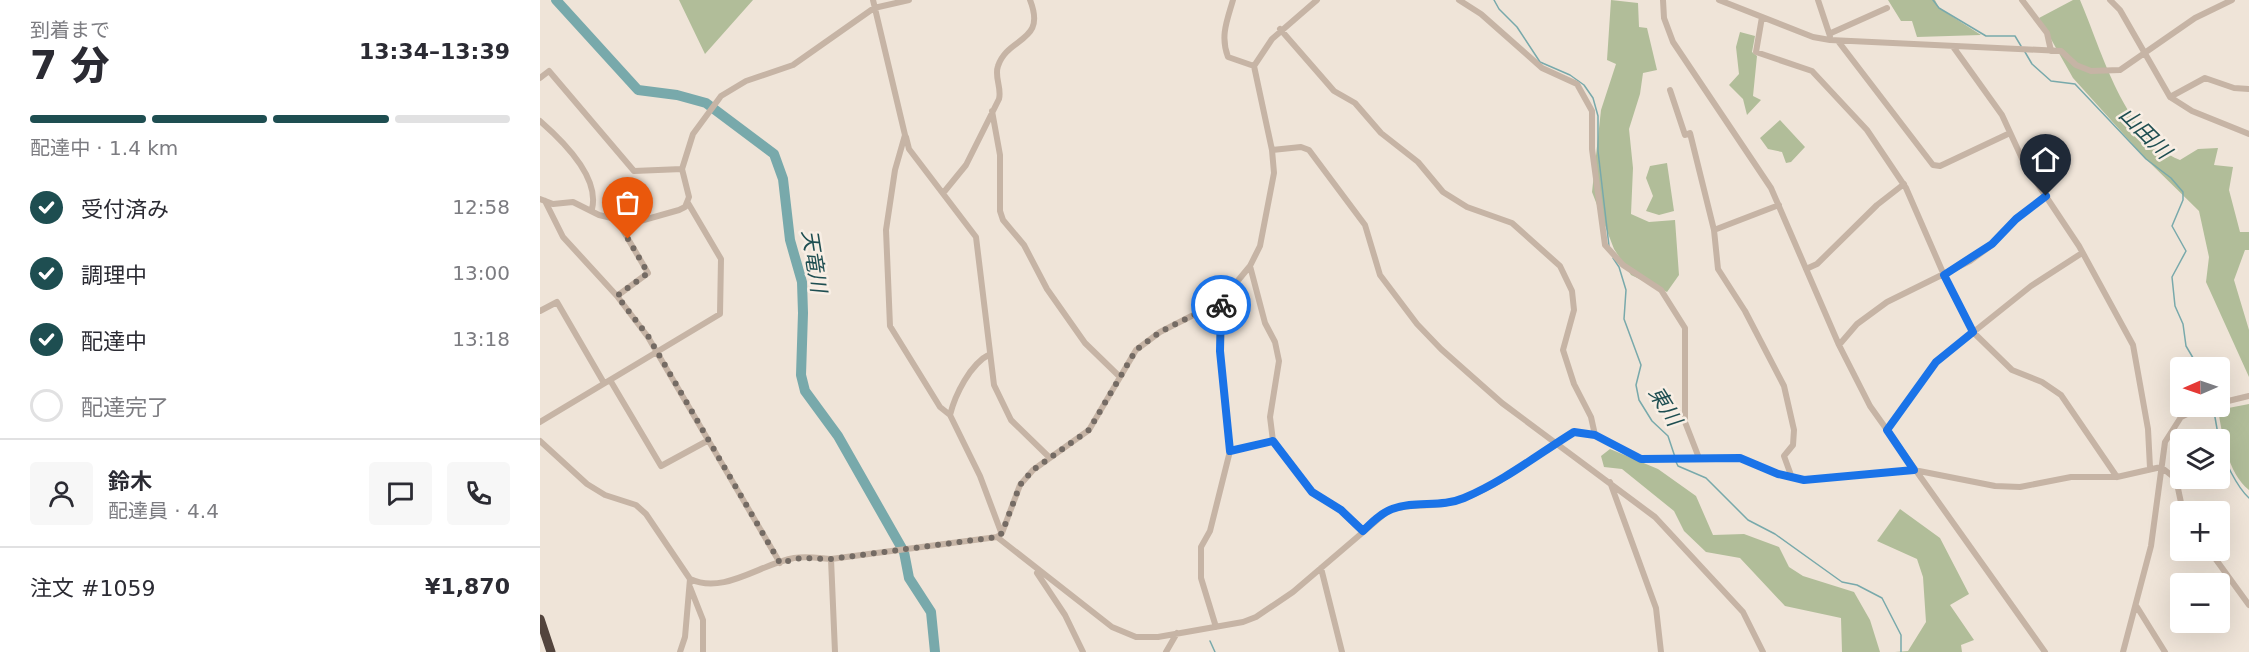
<!DOCTYPE html>
<html lang="ja">
<meta charset="utf-8">
<style>
:root{--surface:#fff;--page:#f7f7f7;--text:#2b2b33;--muted:#7c7c81;--line:#e1e1e2;--accent:#1e4e51}
body{margin:0;font-family:"DejaVu Sans","Noto Sans JP",sans-serif;background:var(--page);color:var(--text);height:100vh;display:flex;flex-direction:column;font-size:22px;white-space:nowrap}
*{box-sizing:border-box;margin:0}
p{font-size:20px;color:var(--muted)}
.icon{flex:none;width:33px;height:33px;fill:none;stroke:currentColor;stroke-width:2;stroke-linecap:round;stroke-linejoin:round}
.map{position:relative;flex:1;overflow:hidden}
.drawer{display:flex;flex-direction:column;background:var(--surface);width:540px}
.drawer>*{flex:none}
.needle{width:39px;rotate:268deg}
.fabs{position:absolute;left:1630px;top:357px;display:grid;gap:12px}
.fabs a{display:grid;place-items:center;width:60px;height:60px;border-radius:6px;background:var(--surface);box-shadow:0 6px 24px #0002;font-size:30px}
.pin{position:absolute;display:grid;place-items:center;width:51px;height:51px;color:#fff;margin:-62px -26px;border-radius:50% 50% 50% 0;rotate:-45deg;box-shadow:0 0 6px #0007}
.pin .icon{rotate:45deg}
.courier{position:absolute;display:grid;place-items:center;width:60px;height:60px;margin:-30px;border:4px solid #1a73e8;border-radius:50%;background:#fff;color:#222;box-shadow:0 2px 8px #0007}
.head em{font-style:normal;font-weight:800}
.head div{display:flex;flex-direction:column-reverse}
.head{display:flex;align-items:center;justify-content:space-between;height:102px;padding:0 30px}
h1{font-size:39px;font-weight:800;line-height:45px}
.bar{display:grid;grid-template-columns:repeat(4,1fr);gap:9px 6px;align-content:center;height:72px;padding:0 30px}
.bar i{height:8px;border-radius:4px;background:var(--line)}
.bar .on{background:var(--accent)}
.bar p{grid-column:span 4}
.line{display:flex;align-items:center;gap:15px;padding:0 30px;border-top:2px solid var(--line)}
.line div{flex:1}
.round{display:grid;place-items:center;flex:none;width:63px;height:63px;border-radius:6px;background:var(--page)}
ol{padding:0 30px;list-style:none}
li{display:flex;align-items:center;gap:18px;height:66px}
li p{margin-inline-start:auto}
li .icon{padding:6px;border-radius:50%;background:var(--accent);color:#fff;stroke-width:4}
li:last-child{color:var(--muted)}
li i{width:33px;height:33px;border:3px solid var(--line);border-radius:50%}
main{display:flex;flex:1;min-height:0}
.map>svg:first-child{display:block}
</style>
<main>
<section class="drawer">
<div class="head"><div><h1>7 分</h1><p>到着まで</p></div><em>13:34–13:39</em></div>
<div class="bar"><i class="on"></i><i class="on"></i><i class="on"></i><i></i><p>配達中 · 1.4 km</p></div>
<ol>
<li><svg class="icon" aria-label="check" viewBox="0 0 24 24"><path d="M5 12l5 5 9-10"/></svg>受付済み<p>12:58</p></li>
<li><svg class="icon" aria-label="check" viewBox="0 0 24 24"><path d="M5 12l5 5 9-10"/></svg>調理中<p>13:00</p></li>
<li><svg class="icon" aria-label="check" viewBox="0 0 24 24"><path d="M5 12l5 5 9-10"/></svg>配達中<p>13:18</p></li>
<li><i></i>配達完了</li>
</ol>
<div class="line" style="height:108px"><a class="round"><svg class="icon" aria-label="person" viewBox="0 0 24 24"><circle cx="12" cy="8" r="4"/><path d="M4 21q1-7 8-7t8 7"/></svg></a><div><b>鈴木</b><p>配達員 · 4.4</p></div><a class="round"><svg class="icon" aria-label="chat" viewBox="0 0 24 24"><path d="M4 5h16v11H9l-5 4z"/></svg></a><a class="round"><svg class="icon" aria-label="phone" viewBox="0 0 24 24"><path d="M5 4h4l2 5-3 2q2 4 5 5l2-3 5 2v4C11 20 4 13 5 4z"/></svg></a></div>
<div class="line" style="height:78px"><div>注文 #1059</div><b>¥1,870</b></div>
</section>
<div class="map">
<svg width="1709" height="652" viewBox="0 0 1709 652">
<rect width="100%" height="100%" fill="#efe4d8"/>
<path fill="#b1bd99" d="M139,0H213L165,54Z
M1071,0L1098,3L1099,27L1107,28L1117,70L1103,73L1100,94L1089,129L1093,168L1091,214L1109,222L1135,220L1139,275L1127,292L1091,275L1074,249L1052,192L1061,110L1076,64L1067,60Z
M1348,0H1395L1399,8L1441,35L1377,37L1372,21H1361Z
M1533,0H1540C1562,51 1584,137 1640,160L1658,149L1678,148L1674,165L1693,167L1689,190L1700,232H1709V250H1705L1694,280L1709,330V377L1666,282L1669,257L1659,211L1606,159L1533,78L1499,18Z
M1200,32L1215,36L1212,52L1217,56L1213,96L1221,100L1207,115L1203,99L1189,85L1199,74L1196,47Z
M1240,120L1265,147L1251,162L1246,163L1242,152L1228,149L1220,138Z
M1127,163L1134,211L1119,215L1106,211L1113,196L1106,178L1110,166Z
M1709,404V490C1687,472 1683,437 1678,410Z
M1070,449L1118,469L1156,496L1173,535L1204,534L1239,547L1249,567L1263,576L1314,592L1330,620L1340,652H1302L1301,618L1245,606L1200,558L1166,552L1144,531L1134,511L1082,469L1064,467L1061,456Z
M1360,509L1400,538L1429,594L1410,605L1434,640L1421,645L1422,652H1355L1368,651L1386,622L1383,577L1377,559L1337,541Z"/>
<g fill="none" stroke-linecap="round" stroke-linejoin="round">
<path stroke="#78a9ab" stroke-width="1.5" d="M954,0L959,9L977,27L1000,62L1030,75L1044,85L1053,98L1058,116V151L1069,246
M1393,0L1399,8L1446,36H1475L1481,46
M1485,52L1492,64L1511,81L1535,84L1606,159L1631,178L1643,192V200L1632,226L1646,251L1632,277L1635,306L1643,324L1646,346L1659,368
M1073,258L1079,267L1086,290L1084,319L1101,365L1096,385L1099,400L1112,421L1128,436L1135,457
M1673,406L1679,440
M1680,444C1683,459 1697,487 1709,498
M1136,462L1138,466L1166,478L1208,520L1235,534L1302,582L1317,585L1342,598L1361,635V652
M670,641L675,652"/>
<path stroke="#78a9ab" stroke-width="10" d="M16,0L98,90L137,95L166,103L234,154L243,179L250,240L262,282L263,313L261,375L265,391L298,436L364,552L369,578L391,612L395,652"/>
<path stroke="#c6b4a5" stroke-width="6" d="M333,0L365,135L355,170L346,230L350,326L400,407L410,415
M693,0C687,21 680,36 688,57L714,66
M919,0L941,14L1002,68L1037,84L1052,111V149L1065,245L1083,265L1121,290L1145,328V422L1159,458
M1123,0L1124,18L1133,42L1231,188L1299,345L1330,406L1505,652
M1179,0L1273,37L1290,40L1521,51L1536,65L1551,71L1580,70L1655,18L1692,0
M1278,0L1290,36
M1482,0L1507,33L1511,51
M1570,0L1580,10L1630,97L1652,111L1709,134
M1222,17L1216,52L1272,71L1327,130L1366,188L1404,275L1433,332L1472,370L1502,382L1521,395L1577,477
M740,29L794,91L815,103L841,133L878,162L903,192L927,207L972,223L1020,266L1032,291L1034,310L1023,350L1034,384L1051,417L1055,435
M1291,33L1347,8
M1298,41L1393,165L1400,166L1470,133
M1414,48L1462,115L1485,165L1539,246L1593,345L1608,429L1610,468
M0,78L9,71L94,171L142,169
M1130,90L1145,135L1150,133L1174,230L1178,269L1205,311L1244,386L1254,430L1253,445L1244,456L1252,478
M1630,97L1665,78L1694,88L1709,89
M452,111L460,155V211L463,220L484,245L507,289L545,343L580,377
M0,121C23,141 60,177 52,209
M366,137L369,149L436,237L454,385L471,420L509,457
M732,150L761,147L769,150L825,225L840,275L877,324L901,349L962,403L1115,517L1203,612L1223,652
M404,192L426,165L459,99C462,88 454,77 458,66C468,36 507,43 490,0
M0,199L13,204L33,202L59,215L93,223L139,210L145,207L149,197L142,169L153,134L181,96L206,81L253,65L334,8L369,0
M5,201L23,237L77,296
M77,220L108,273L77,296L108,337L240,563
M1174,230L1239,205
M710,266L725,323L735,342L739,361L730,417L733,441L772,492L801,510L823,530
M1266,269L1277,264L1337,205L1364,184
M0,311L17,302L64,383
M1299,345L1317,324L1347,302L1430,261L1452,245L1475,219L1506,196
M450,354C430,364 415,395 410,415L440,476L461,532
M70,380L121,466L167,441
M1680,403L1709,396
M0,422L180,314L181,259L148,203
M1347,430L1396,362L1491,286L1542,253
M0,441L47,484L65,495L96,505L106,514L150,579C184,595 220,564 254,558C267,556 278,558 291,559L457,537L462,533L480,485L493,470L549,430L596,350L620,332L681,301L710,266L720,246L734,173L732,150L714,66L732,39L777,0
M690,451L733,441
M1070,482L1116,608L1121,652
M457,537L572,627L596,637H618L703,622L716,617L753,592L849,510C870,503 893,508 913,502C958,488 995,456 1034,432L1055,435L1101,459L1200,458L1238,474L1264,480L1374,470L1455,486L1480,487L1531,477H1577L1621,467L1636,479L1643,512
M1669,550L1709,605
M291,559L295,652
M781,568L802,652
M497,573L525,615L543,652
M150,587L163,620V652
M1597,607L1625,652
M676,627L661,578V547L670,531L690,451L680,351L681,301
M140,652L145,637L150,579
M626,652L637,633
M1583,652L1611,546L1625,442L1641,417L1663,406"/>
<path stroke="#53443d" stroke-width="9" d="M0,619L11,652"/>
</g>
<g fill="none" stroke-linecap="round" stroke-linejoin="round">
<path stroke="#746b64" stroke-width="6" stroke-dasharray="0 10.8" d="M88,239L108,273L77,296L108,336L240,563L261,558L291,559L457,537L462,533L480,485L493,470L549,430L596,350L620,332L681,301V305"/>
<path stroke="#1a73e8" stroke-width="8" d="M681,305L680,351L690,451L733,441L772,492L801,510L823,531C831,523 841,513 852,509C875,500 901,508 924,498C964,481 997,455 1034,432L1055,435L1101,459L1200,458L1238,474L1264,480L1374,470L1347,430L1396,362L1433,332L1404,275L1452,244L1476,219L1506,196"/>
</g>
<g text-anchor="middle" dominant-baseline="central" stroke-width="5" stroke-linejoin="round" paint-order="stroke">
<g font-size="21" font-style="italic" fill="#1e4e51" stroke="#f8eee4">
<text transform="translate(1605 133) rotate(45)">山田川</text>
<text transform="translate(274 261) rotate(81)">天竜川</text>
<text transform="translate(1125 406) rotate(58)">東川</text>
</g>
</g>
</svg>
<div class="fabs">
<a><svg class="needle" viewBox="-14 -14 28 28"><path d="M0-13l5 13h-10z" fill="#e53935"/><path d="M0 13l5-13h-10z" fill="#7c7c81"/></svg></a>
<a><svg class="icon" aria-label="layers" viewBox="0 0 24 24"><path d="M12 4l9 5-9 5-9-5zM3 14l9 5 9-5"/></svg></a>
<a>+</a>
<a>−</a>
</div>
<div class="pin" style="left:88px;top:239px;background:#ea580c"><svg class="icon" aria-label="bag" viewBox="0 0 24 24"><path d="M5 8h14l-1 12H6zM9 8a3 3 0 0 1 6 0"/></svg></div>
<div class="pin" style="left:1506px;top:196px;background:#1f2937"><svg class="icon" aria-label="home" viewBox="0 0 24 24"><path d="M3 11l9-7 9 7M6 9v11h12V9"/></svg></div>
<div class="courier" style="left:681px;top:305px"><svg class="icon" aria-label="bike" viewBox="0 0 24 24"><circle cx="6" cy="16" r="4"/><circle cx="18" cy="16" r="4"/><path d="M6 16l4-8h5l3 8M10 8l3 8H6M13 5h3"/></svg></div>
</div>
</main>
